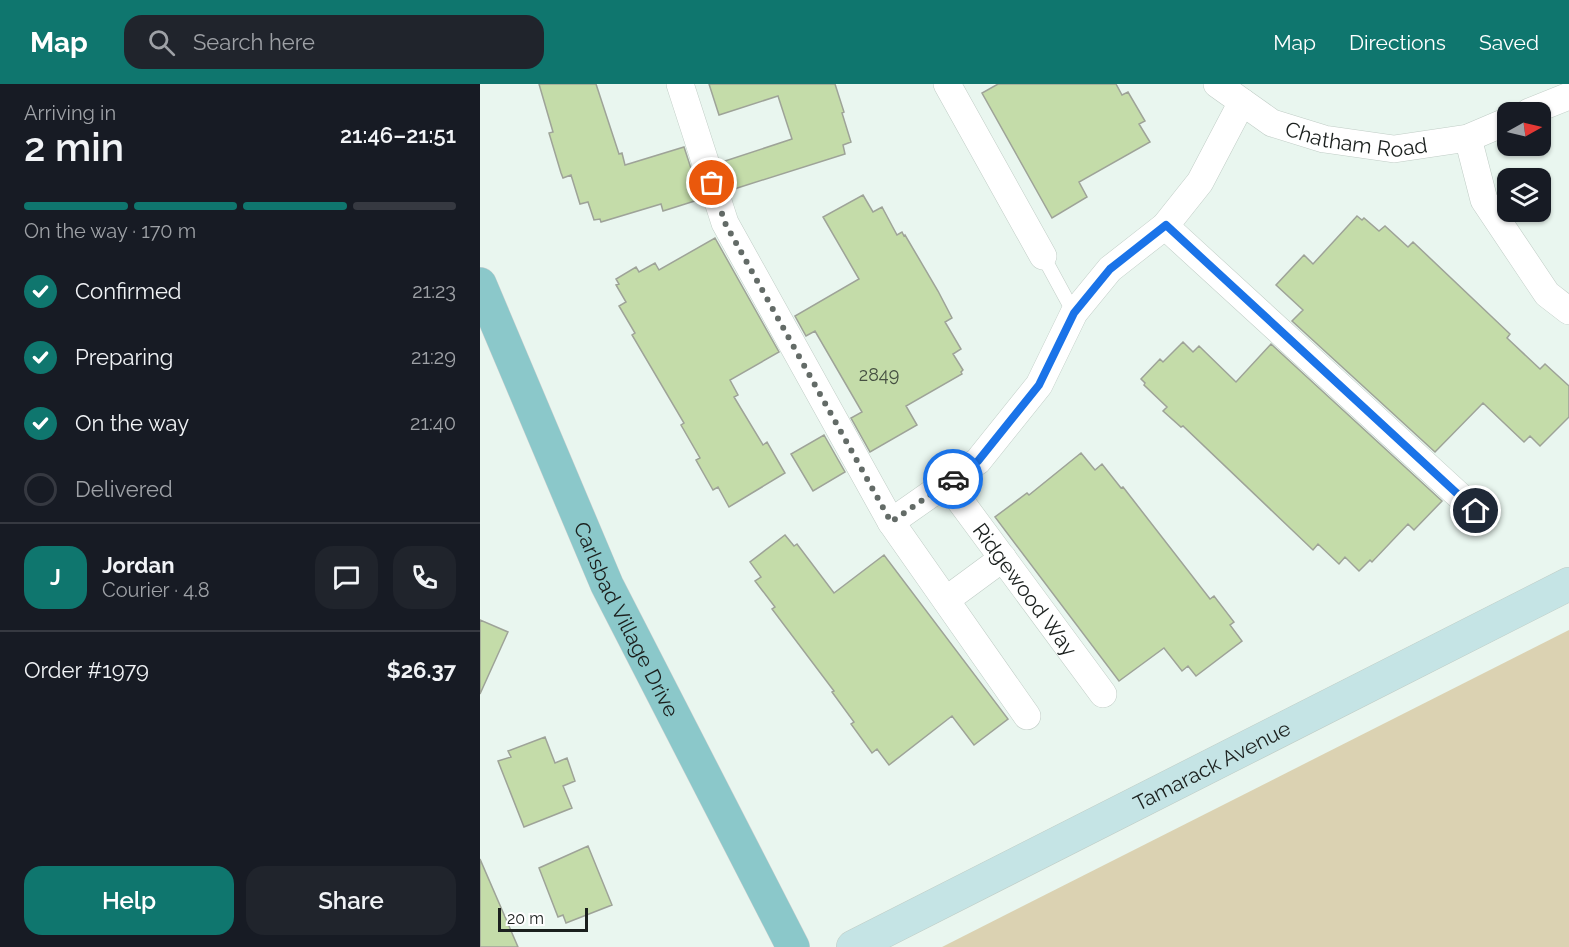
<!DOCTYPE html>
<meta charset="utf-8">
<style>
:root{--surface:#171b24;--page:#20242c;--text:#f1f3f6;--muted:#9ea1a6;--line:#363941;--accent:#0f766e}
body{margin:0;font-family:Raleway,sans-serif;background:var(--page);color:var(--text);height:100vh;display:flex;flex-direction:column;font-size:22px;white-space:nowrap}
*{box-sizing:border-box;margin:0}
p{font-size:20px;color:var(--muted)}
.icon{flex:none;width:33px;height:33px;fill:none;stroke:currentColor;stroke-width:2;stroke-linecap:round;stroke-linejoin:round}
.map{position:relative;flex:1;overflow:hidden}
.details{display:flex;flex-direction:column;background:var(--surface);width:480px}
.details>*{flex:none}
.needle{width:39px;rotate:82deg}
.controls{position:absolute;left:1017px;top:18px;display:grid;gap:12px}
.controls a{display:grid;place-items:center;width:54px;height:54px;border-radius:12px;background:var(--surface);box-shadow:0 2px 4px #0004;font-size:30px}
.scale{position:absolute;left:18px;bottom:15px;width:90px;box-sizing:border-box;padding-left:6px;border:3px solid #1b201e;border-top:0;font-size:16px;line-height:21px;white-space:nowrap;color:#1b201e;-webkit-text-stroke:4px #fff;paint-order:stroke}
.pin{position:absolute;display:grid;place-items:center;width:51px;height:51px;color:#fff;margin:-26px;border:3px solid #fff;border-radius:50%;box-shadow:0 2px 6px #0007}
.courier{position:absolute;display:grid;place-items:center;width:60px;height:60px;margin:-30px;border:4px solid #1a73e8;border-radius:50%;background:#fff;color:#222;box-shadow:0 2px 8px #0007}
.summary em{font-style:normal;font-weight:600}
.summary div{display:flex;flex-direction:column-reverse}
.summary{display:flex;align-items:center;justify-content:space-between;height:102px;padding:0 24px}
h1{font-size:39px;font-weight:600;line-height:45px}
.bar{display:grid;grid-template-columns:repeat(4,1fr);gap:9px 6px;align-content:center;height:72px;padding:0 24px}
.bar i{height:8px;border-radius:4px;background:var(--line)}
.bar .active{background:var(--accent)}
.bar p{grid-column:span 4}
.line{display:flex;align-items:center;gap:15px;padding:0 24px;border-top:2px solid var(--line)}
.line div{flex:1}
.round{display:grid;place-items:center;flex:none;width:63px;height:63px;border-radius:18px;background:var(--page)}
ol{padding:0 24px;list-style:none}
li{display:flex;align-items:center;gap:18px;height:66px}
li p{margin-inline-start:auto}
li .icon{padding:6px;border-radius:50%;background:var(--accent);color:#fff;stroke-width:4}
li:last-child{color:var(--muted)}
li i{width:33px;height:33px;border:3px solid var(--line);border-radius:50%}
.cta{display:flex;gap:12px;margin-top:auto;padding:12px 24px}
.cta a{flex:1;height:69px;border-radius:18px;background:var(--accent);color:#fff;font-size:24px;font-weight:600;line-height:69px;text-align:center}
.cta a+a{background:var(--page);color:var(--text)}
header{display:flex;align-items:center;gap:36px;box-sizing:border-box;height:84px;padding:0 30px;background:var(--accent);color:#fff}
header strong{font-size:28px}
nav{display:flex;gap:33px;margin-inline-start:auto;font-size:21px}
.search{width:420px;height:54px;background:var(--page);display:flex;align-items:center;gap:15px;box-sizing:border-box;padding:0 21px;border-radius:18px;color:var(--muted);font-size:22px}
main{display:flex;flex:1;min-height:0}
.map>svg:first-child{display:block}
</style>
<header>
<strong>Map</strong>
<div class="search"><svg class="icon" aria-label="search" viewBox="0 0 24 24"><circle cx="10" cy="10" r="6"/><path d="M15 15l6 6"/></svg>Search here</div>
<nav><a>Map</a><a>Directions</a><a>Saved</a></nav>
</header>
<main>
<section class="details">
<div class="summary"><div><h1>2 min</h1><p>Arriving in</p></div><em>21:46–21:51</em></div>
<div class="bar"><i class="active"></i><i class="active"></i><i class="active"></i><i></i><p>On the way · 170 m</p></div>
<ol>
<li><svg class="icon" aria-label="check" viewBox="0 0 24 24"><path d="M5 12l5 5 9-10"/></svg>Confirmed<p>21:23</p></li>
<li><svg class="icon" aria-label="check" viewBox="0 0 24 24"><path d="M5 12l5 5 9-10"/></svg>Preparing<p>21:29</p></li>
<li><svg class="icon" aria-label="check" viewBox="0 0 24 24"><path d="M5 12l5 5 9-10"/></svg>On the way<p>21:40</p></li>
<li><i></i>Delivered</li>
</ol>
<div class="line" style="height:108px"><b class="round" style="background:var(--accent);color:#fff">J</b><div><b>Jordan</b><p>Courier · 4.8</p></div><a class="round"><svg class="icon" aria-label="chat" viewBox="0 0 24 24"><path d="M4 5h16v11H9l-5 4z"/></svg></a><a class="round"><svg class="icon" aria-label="phone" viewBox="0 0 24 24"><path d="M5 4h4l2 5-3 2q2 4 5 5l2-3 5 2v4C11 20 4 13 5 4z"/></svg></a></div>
<div class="line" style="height:78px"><div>Order #1979</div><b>$26.37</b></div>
<div class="cta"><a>Help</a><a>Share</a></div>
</section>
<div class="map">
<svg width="1089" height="863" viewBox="0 0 1089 863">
<rect width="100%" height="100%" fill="#e9f6ef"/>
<path fill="#dbd2b2" d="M1089,546V863H462Z"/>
<path fill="#c4dca9" stroke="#9ea398" stroke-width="1.5" d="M59,0H116L139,70L142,69L145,81L204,63L221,115L183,127L181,120L121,138L120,135L114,136L108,118L100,120L91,91L83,94L81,89L69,49L73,48Z
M229,0H355L364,28L362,29L371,58L363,61L365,70L251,106L242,78L312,55L298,12L239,31Z
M518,0H636L642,11L648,8L665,37L659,40L670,58L599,98L607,113L572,134L502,9Z
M383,111L393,128L402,123L417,151L422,148L424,152L425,151L458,207L472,234L465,238L481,265L473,270L483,286L481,288L482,290L426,322L437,341L390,368L371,334L382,328L335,247L326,252L315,232L379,195L343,133Z
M877,132L882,136L884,134L899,147L905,142L928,163L933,158L1030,250L1027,254L1060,285L1065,280L1089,302V333L1060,362L1050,352L1044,358L1003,319L955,368L812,237L823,226L796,201L824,171L833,180Z
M235,154L299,268L250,296L258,311L254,313L283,361L287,358L305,389L249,423L238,403L233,406L216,376L220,374L201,341L204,339L152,251L155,249L139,222L146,218L136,201L139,200L136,195L156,183L159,188L175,179L179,186Z
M703,258L713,268L719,262L756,298L791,260L962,417L934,446L928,440L892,478L890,476L879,487L865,473L859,480L838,460L833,466L703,342L701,343L683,327L687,323L664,301L665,299L661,295L680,275L683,278Z
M344,351L365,388L333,407L311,370Z
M601,369L615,386L622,380L641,404L643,403L730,515L734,512L754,538L750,541L762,557L716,592L708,582L702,587L684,564L639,597L515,433L547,409L549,411Z
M305,451L314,462L317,460L354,509L404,471L528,635L494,661L472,632L409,681L397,665L392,669L371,640L374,638L352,608L354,607L292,525L295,523L275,497L281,493L270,478Z
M0,536L28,548L0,610Z
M65,653L75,679L87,674L95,697L83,702L92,724L44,743L18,677L31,673L28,667Z
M108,762L132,821L86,839L83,831L78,833L59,784Z
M0,775L38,863H0Z"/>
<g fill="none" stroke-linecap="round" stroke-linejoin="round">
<defs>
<path id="lane" d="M563,172L594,229"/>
<g id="street">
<path d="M200,0L245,139L411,438L547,632"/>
<path d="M467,0L563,172"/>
<path id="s1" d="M737,0L792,39L844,55L914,65L988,54L1028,37"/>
<path d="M1049,28L1089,12"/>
<path d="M988,54L1004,116L1067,210L1089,227"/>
<path d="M685,142L996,427"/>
<path id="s2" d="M467,399L623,610"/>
<path d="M411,438L498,377L559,301L594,229L630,185L685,142L720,98L762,18"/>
<path d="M466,516L523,474"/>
</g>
<g id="secondary">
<path id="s3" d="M373,863L1089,500"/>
</g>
<g id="primary">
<path id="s4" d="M0,200L127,501L313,863"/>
</g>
</defs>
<use href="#lane" stroke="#c0cdc6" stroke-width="15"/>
<use href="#street" stroke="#c0cdc6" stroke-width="28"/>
<use href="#secondary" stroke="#c0cdc6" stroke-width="34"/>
<use href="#primary" stroke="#d1d2d2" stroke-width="34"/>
<use href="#lane" stroke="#fff" stroke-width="14"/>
<use href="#street" stroke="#fff" stroke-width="27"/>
<use href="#secondary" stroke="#c5e4e5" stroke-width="33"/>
<use href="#primary" stroke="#8bc8ca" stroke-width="33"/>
</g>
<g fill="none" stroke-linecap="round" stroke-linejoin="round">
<path stroke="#636b67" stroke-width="6" stroke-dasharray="0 10.8" d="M232,99L245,139L411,438L473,395"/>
<path stroke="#1a73e8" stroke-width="8" d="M473,395L498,377L559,301L594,229L630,185L686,141L996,427"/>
</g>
<g text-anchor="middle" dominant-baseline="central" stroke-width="4.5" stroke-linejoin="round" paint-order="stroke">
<g font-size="18" fill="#454f41">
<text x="399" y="290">2849</text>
</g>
<g font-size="21" fill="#1b201e" stroke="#fff">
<text stroke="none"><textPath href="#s1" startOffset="154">Chatham Road</textPath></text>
<text stroke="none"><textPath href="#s2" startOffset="132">Ridgewood Way</textPath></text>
<text stroke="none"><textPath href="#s4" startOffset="366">Carlsbad Village Drive</textPath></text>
<text stroke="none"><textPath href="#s3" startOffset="402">Tamarack Avenue</textPath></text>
</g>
</g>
</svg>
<div class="controls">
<a><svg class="needle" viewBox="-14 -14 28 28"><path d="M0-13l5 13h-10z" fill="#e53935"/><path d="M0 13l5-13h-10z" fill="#9ea1a6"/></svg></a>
<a><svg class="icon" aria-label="layers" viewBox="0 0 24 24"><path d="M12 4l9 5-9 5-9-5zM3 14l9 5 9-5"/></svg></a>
</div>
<div class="scale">20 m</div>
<div class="pin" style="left:232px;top:99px;background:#ea580c"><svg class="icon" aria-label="bag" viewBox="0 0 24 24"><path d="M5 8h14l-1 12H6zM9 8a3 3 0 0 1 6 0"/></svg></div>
<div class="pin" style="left:996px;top:427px;background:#1f2937"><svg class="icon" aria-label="home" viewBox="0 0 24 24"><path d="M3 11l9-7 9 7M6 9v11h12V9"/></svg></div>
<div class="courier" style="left:473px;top:395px"><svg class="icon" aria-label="car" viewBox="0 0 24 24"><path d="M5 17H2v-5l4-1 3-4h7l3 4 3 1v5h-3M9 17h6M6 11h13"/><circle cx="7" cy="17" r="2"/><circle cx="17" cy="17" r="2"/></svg></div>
</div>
</main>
